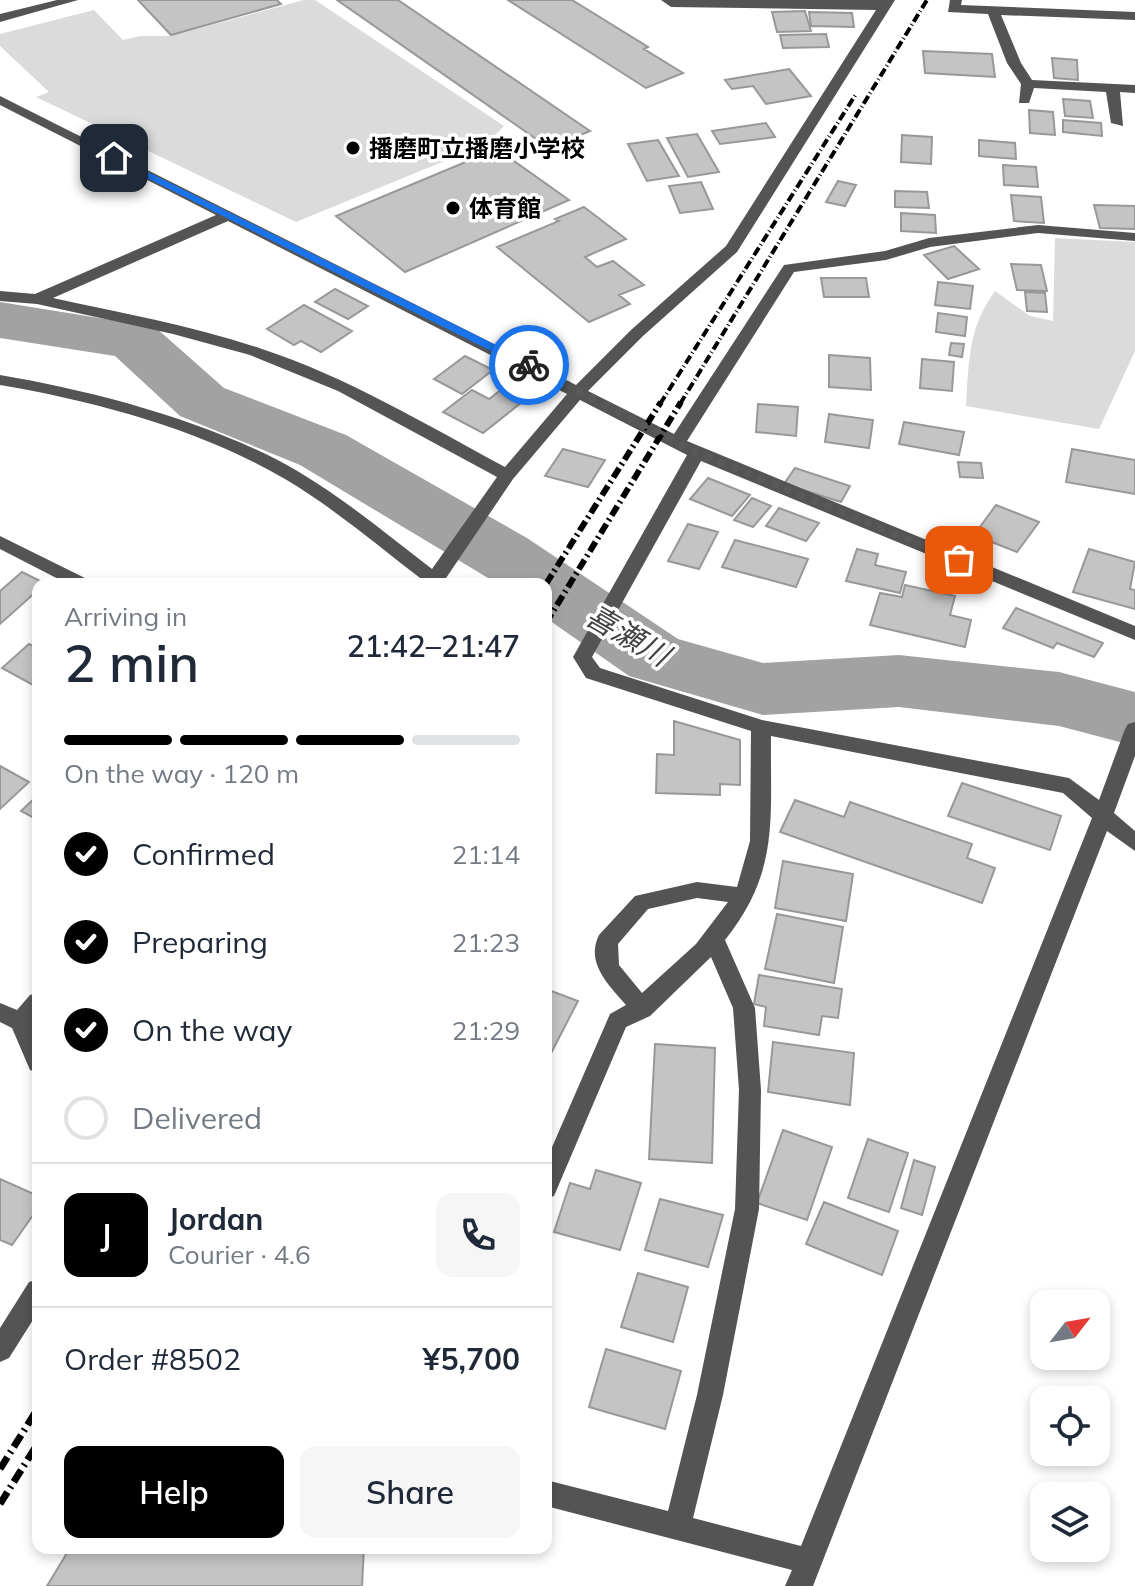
<!DOCTYPE html>
<meta charset="utf-8">
<style>
:root{--surface:#fff;--page:#f6f6f7;--text:#1f2937;--muted:#747a83;--line:#e0e1e3;--accent:#000}
body{margin:0;font-family:Mulish,"Noto Sans JP",sans-serif;background:var(--page);color:var(--text);height:100vh;display:flex;flex-direction:column;font-size:30px;white-space:nowrap}
*{box-sizing:border-box;margin:0}
p{font-size:26px;color:var(--muted)}
.icon{flex:none;width:44px;height:44px;fill:none;stroke:currentColor;stroke-width:2;stroke-linecap:round;stroke-linejoin:round}
.map{position:relative;flex:1;overflow:hidden}
.sheet{position:absolute;left:32px;top:578px;width:520px;height:976px;display:flex;flex-direction:column;background:var(--surface);border-radius:16px;box-shadow:0 4px 12px #0003}
.sheet>*{flex:none}
.needle{width:52px;rotate:59deg}
.buttons{position:absolute;left:1030px;top:1290px;display:grid;gap:16px}
.buttons a{display:grid;place-items:center;width:80px;height:80px;border-radius:16px;background:var(--surface);box-shadow:0 4px 12px #0003;font-size:40px}
.pin{position:absolute;display:grid;place-items:center;width:68px;height:68px;color:#fff;margin:-34px;border-radius:16px;box-shadow:0 4px 12px #0006}
.courier{position:absolute;display:grid;place-items:center;width:80px;height:80px;margin:-40px;border:6px solid #1a73e8;border-radius:50%;background:#fff;color:#222;box-shadow:0 2px 10px #0007}
.summary em{font-style:normal;font-weight:600}
.summary div{display:flex;flex-direction:column-reverse}
.summary{display:flex;align-items:center;justify-content:space-between;height:136px;padding:0 32px}
h1{font-size:52px;font-weight:600;line-height:60px}
.bar{display:grid;grid-template-columns:repeat(4,1fr);gap:12px 8px;align-content:center;height:96px;padding:0 32px}
.bar i{height:10px;border-radius:6px;background:var(--line)}
.bar .current{background:var(--accent)}
.bar p{grid-column:span 4}
.line{display:flex;align-items:center;gap:20px;padding:0 32px;border-top:2px solid var(--line)}
.line div{flex:1}
.round{display:grid;place-items:center;flex:none;width:84px;height:84px;border-radius:16px;background:var(--page)}
ol{padding:0 32px;list-style:none}
li{display:flex;align-items:center;gap:24px;height:88px}
li p{margin-inline-start:auto}
li .icon{padding:8px;border-radius:50%;background:var(--accent);color:#fff;stroke-width:4}
li:last-child{color:var(--muted)}
li i{width:44px;height:44px;border:4px solid var(--line);border-radius:50%}
.button{display:flex;gap:16px;margin-top:auto;padding:16px 32px}
.button a{flex:1;height:92px;border-radius:16px;background:var(--accent);color:#fff;font-size:32px;font-weight:600;line-height:92px;text-align:center}
.button a+a{background:var(--page);color:var(--text)}
.map>svg:first-child{display:block}
</style>
<div class="map">
<svg width="1135" height="1586" viewBox="0 0 1135 1586">
<rect width="100%" height="100%" fill="#fff"/>
<path fill="#dbdbdb" d="M304,0H315L504,126L486,144L296,222L36,97L49,92L0,46V34L94,10L123,40L140,36H171Z
M1055,238L1135,242V351L1099,429L966,406C969,361 968,328 995,291L1030,316L1053,321Z"/>
<path fill="#a2a2a2" d="M0,310L115,333L135,340L0,330Z"/>
<g fill="none" stroke-linecap="round" stroke-linejoin="round">
<path fill="#a2a2a2" fill-rule="evenodd" d="M0,302L155,327L224,388L346,435L527,538L678,639L763,663L899,655L1059,672L1135,692V746L1059,726L899,707L763,715L629,676L546,618V584H498L300,465L180,416L115,356L0,338Z"/>
</g>
<path fill="#c4c4c4" stroke="#989898" stroke-width="2" d="M138,0H277L281,4L171,35Z
M337,0H398L590,131L549,148Z
M508,0H572L648,47L644,49L683,73L646,88Z
M805,11L811,31L777,32L772,12Z
M809,12L852,13L854,27L811,26Z
M826,34L829,47L783,48L780,35Z
M923,51L992,54L995,77L925,73Z
M1052,58L1077,60L1078,80L1054,78Z
M789,69L811,96L766,104L753,86L732,89L725,80Z
M1063,99L1090,101L1093,118L1065,116Z
M1029,110L1053,112L1055,135L1030,133Z
M1063,120L1101,123L1102,136L1063,132Z
M766,123L775,137L720,144L712,131Z
M697,134L719,172L688,177L667,138Z
M902,135L932,137L931,164L901,162Z
M658,140L679,176L647,181L628,144Z
M979,140L1015,143L1016,159L979,156Z
M497,149L569,200L405,272L336,216Z
M1003,165L1036,167L1038,187L1004,185Z
M838,181L856,185L845,206L826,202Z
M701,182L713,209L680,213L669,186Z
M895,191L927,192L929,208L895,207Z
M1011,195L1041,197L1044,223L1014,221Z
M1094,205L1135,206V229L1100,228Z
M584,207L626,239L585,257L597,267L613,261L644,285L619,295L630,304L589,322L497,247L559,221L555,219Z
M901,213L935,215L936,233L901,231Z
M954,246L979,269L948,279L924,255Z
M1011,264L1041,265L1047,291L1017,290Z
M821,278H866L869,297H824Z
M938,282L973,286L970,309L935,305Z
M335,289L368,306L348,319L315,302Z
M1025,292L1045,293L1047,312L1027,311Z
M304,305L352,331L321,352L301,341L294,345L267,329Z
M938,313L967,317L965,336L936,332Z
M951,343L964,344L962,357L949,355Z
M829,355L870,358L871,390L829,387Z
M465,356L493,370L462,394L434,379Z
M922,359L954,362L952,391L920,388Z
M514,380L536,391L483,433L443,412L472,390L489,399Z
M758,404L798,407L796,436L756,432Z
M829,414L873,420L869,448L825,442Z
M904,422L964,432L959,455L899,444Z
M563,449L605,460L588,487L545,476Z
M1072,449L1135,460V494L1066,482Z
M958,462L981,463L983,478L960,477Z
M795,468L850,486L841,502L784,484Z
M708,478L750,495L732,516L690,499Z
M752,498L771,506L753,527L734,520Z
M996,505L1039,522L1017,552L974,535Z
M779,508L819,523L806,541L766,526Z
M688,524L718,532L699,569L668,561Z
M735,540L808,559L796,587L722,567Z
M857,549L878,554L875,565L906,572L900,593L846,581Z
M1089,549L1135,562L1130,589L1135,590V609L1073,592Z
M22,572L46,584H38V590L0,624V591Z
M905,585L955,596L950,615L971,620L965,647L870,625L880,593L902,597Z
M1016,608L1103,643L1094,657L1057,643L1053,648L1003,628Z
M29,644L38,648V680L33,685L2,668Z
M674,721L740,740V785L720,784V795L656,793L657,754L674,755Z
M0,766L29,782L0,809Z
M962,783L1061,816L1050,850L948,816Z
M38,795V820L21,811Z
M795,800L844,817L850,802L972,844L967,858L995,868L982,903L780,832Z
M783,861L853,874L846,921L775,908Z
M777,914L843,927L834,983L765,969Z
M759,975L842,989L838,1018L822,1016L819,1035L764,1026L766,1007L754,1004Z
M546,989L578,1001L546,1063Z
M773,1042L854,1053L850,1105L768,1092Z
M655,1044L715,1048L712,1163L649,1159Z
M783,1130L832,1147L807,1220L757,1203Z
M868,1139L908,1153L889,1212L848,1198Z
M914,1160L935,1167L922,1215L901,1208Z
M596,1170L641,1183L620,1250L554,1232L570,1183L590,1189Z
M0,1179L38,1196V1208L12,1245L0,1240Z
M660,1199L723,1215L708,1267L645,1250Z
M824,1202L898,1231L882,1275L806,1244Z
M638,1273L688,1287L673,1342L621,1327Z
M606,1349L681,1371L665,1429L589,1407Z
M70,1548H364L362,1586H47Z"/>
<g fill="none" stroke-linecap="round" stroke-linejoin="round">
<path fill="#545454" fill-rule="evenodd" d="M57,0H78L0,22V14Z
M661,0H895L737,252L643,336L588,391L674,434L784,265L885,251L929,238L1038,225L1135,233V241L1038,233L930,247L886,260L794,272L687,441L1135,626V640L701,461L592,657L600,668L762,720L1069,778L1099,800L1125,729L1128,724L1135,722V756L1114,813L1135,831V851L1107,831L813,1586H785L792,1570L546,1506V1480L668,1511L697,1395L735,1209L739,1090L733,1008L711,957L650,1016L626,1027L554,1196L546,1199V1161L610,1014L626,1005C609,985 585,963 599,935L635,896L697,882L737,887L750,841L751,731L586,678L573,657L687,455L580,400L513,479L442,584H422L424,581C378,546 334,508 285,479C202,430 95,401 0,385V375C95,391 216,423 299,472C346,500 389,536 432,569L497,477L338,391L250,355L173,334L37,304L0,301V291L35,294L216,215L0,105V96L576,385L631,330L726,246L876,10L671,7ZM228,221L567,394L505,467C425,424 347,377 262,349C194,326 122,313 53,298ZM771,736L1063,793L1092,818L801,1546L693,1518L723,1395L759,1209L761,1090L755,1008L725,940C780,872 770,818 771,736ZM697,898L728,902L696,944L642,993L619,965L618,944L648,909Z
M950,0H962L961,5L1135,12V20L1001,15L1021,63L1032,80L1135,85V93L1120,92L1123,126L1111,123L1106,92L1034,88L1029,103H1019L1021,84L1007,63L988,14L948,12Z
M0,536L89,580L92,584H68L0,549Z
M38,992V1017L32,1024L38,1038V1073L30,1070L12,1028L0,1022V1003L17,1010L30,995Z
M38,1279V1312L9,1358L0,1362V1328L29,1282Z"/>
<path stroke="#000" stroke-width="4" stroke-dasharray="9 3 1 3" stroke-linecap="butt" d="M660,404L856,94
M680,404L927,0"/>
<path stroke="#000" stroke-width="6" stroke-dasharray="11 4 2 4" stroke-linecap="butt" d="M546,584L661,402
M546,623L681,402"/>
<path stroke="#000" stroke-width="7" stroke-dasharray="14 5 2 5" stroke-linecap="butt" d="M0,1469L38,1408
M0,1504L38,1443"/>
</g>
<path fill="#1a73e8" d="M114,155L532,363L534,365L525,368L111,160Z"/>
<g fill="none" stroke-linecap="round" stroke-linejoin="round">
<path stroke="#595959" stroke-width="8" stroke-dasharray="0 14.4" d="M529,365L697,453L959,560"/>
</g>
<g fill="#000" stroke="#fff" stroke-width="3">
<circle cx="353" cy="148" r="8"/>
<circle cx="453" cy="208" r="8"/>
</g>
<g text-anchor="middle" dominant-baseline="central" stroke-width="7" stroke-linejoin="round" paint-order="stroke">
<g font-size="24" font-weight="bold" fill="#000" stroke="#fff" text-anchor="start">
<text x="369" y="148">播磨町立播磨小学校</text>
<text x="469" y="208">体育館</text>
</g>
<g font-size="30" font-style="italic" fill="#434343" stroke="#fff">
<text transform="translate(628 635) rotate(30)">喜瀬川</text>
</g>
</g>
</svg>
<div class="buttons">
<a><svg class="needle" viewBox="-14 -14 28 28"><path d="M0-13l5 13h-10z" fill="#e53935"/><path d="M0 13l5-13h-10z" fill="#747a83"/></svg></a>
<a><svg class="icon" aria-label="locate" viewBox="0 0 24 24"><circle cx="12" cy="12" r="6"/><path d="M12 2v4M12 18v4M2 12h4M18 12h4"/></svg></a>
<a><svg class="icon" aria-label="layers" viewBox="0 0 24 24"><path d="M12 4l9 5-9 5-9-5zM3 14l9 5 9-5"/></svg></a>
</div>
<div class="pin" style="left:959px;top:560px;background:#ea580c"><svg class="icon" aria-label="bag" viewBox="0 0 24 24"><path d="M5 8h14l-1 12H6zM9 8a3 3 0 0 1 6 0"/></svg></div>
<div class="pin" style="left:114px;top:158px;background:#1f2937"><svg class="icon" aria-label="home" viewBox="0 0 24 24"><path d="M3 11l9-7 9 7M6 9v11h12V9"/></svg></div>
<div class="courier" style="left:529px;top:365px"><svg class="icon" aria-label="bike" viewBox="0 0 24 24"><circle cx="6" cy="16" r="4"/><circle cx="18" cy="16" r="4"/><path d="M6 16l4-8h5l3 8M10 8l3 8H6M13 5h3"/></svg></div>
<section class="sheet">
<div class="summary"><div><h1>2 min</h1><p>Arriving in</p></div><em>21:42–21:47</em></div>
<div class="bar"><i class="current"></i><i class="current"></i><i class="current"></i><i></i><p>On the way · 120 m</p></div>
<ol>
<li><svg class="icon" aria-label="check" viewBox="0 0 24 24"><path d="M5 12l5 5 9-10"/></svg>Confirmed<p>21:14</p></li>
<li><svg class="icon" aria-label="check" viewBox="0 0 24 24"><path d="M5 12l5 5 9-10"/></svg>Preparing<p>21:23</p></li>
<li><svg class="icon" aria-label="check" viewBox="0 0 24 24"><path d="M5 12l5 5 9-10"/></svg>On the way<p>21:29</p></li>
<li><i></i>Delivered</li>
</ol>
<div class="line" style="height:144px"><b class="round" style="background:var(--accent);color:#fff">J</b><div><b>Jordan</b><p>Courier · 4.6</p></div><a class="round"><svg class="icon" aria-label="phone" viewBox="0 0 24 24"><path d="M5 4h4l2 5-3 2q2 4 5 5l2-3 5 2v4C11 20 4 13 5 4z"/></svg></a></div>
<div class="line" style="height:104px"><div>Order #8502</div><b>¥5,700</b></div>
<div class="button"><a>Help</a><a>Share</a></div>
</section>
</div>
